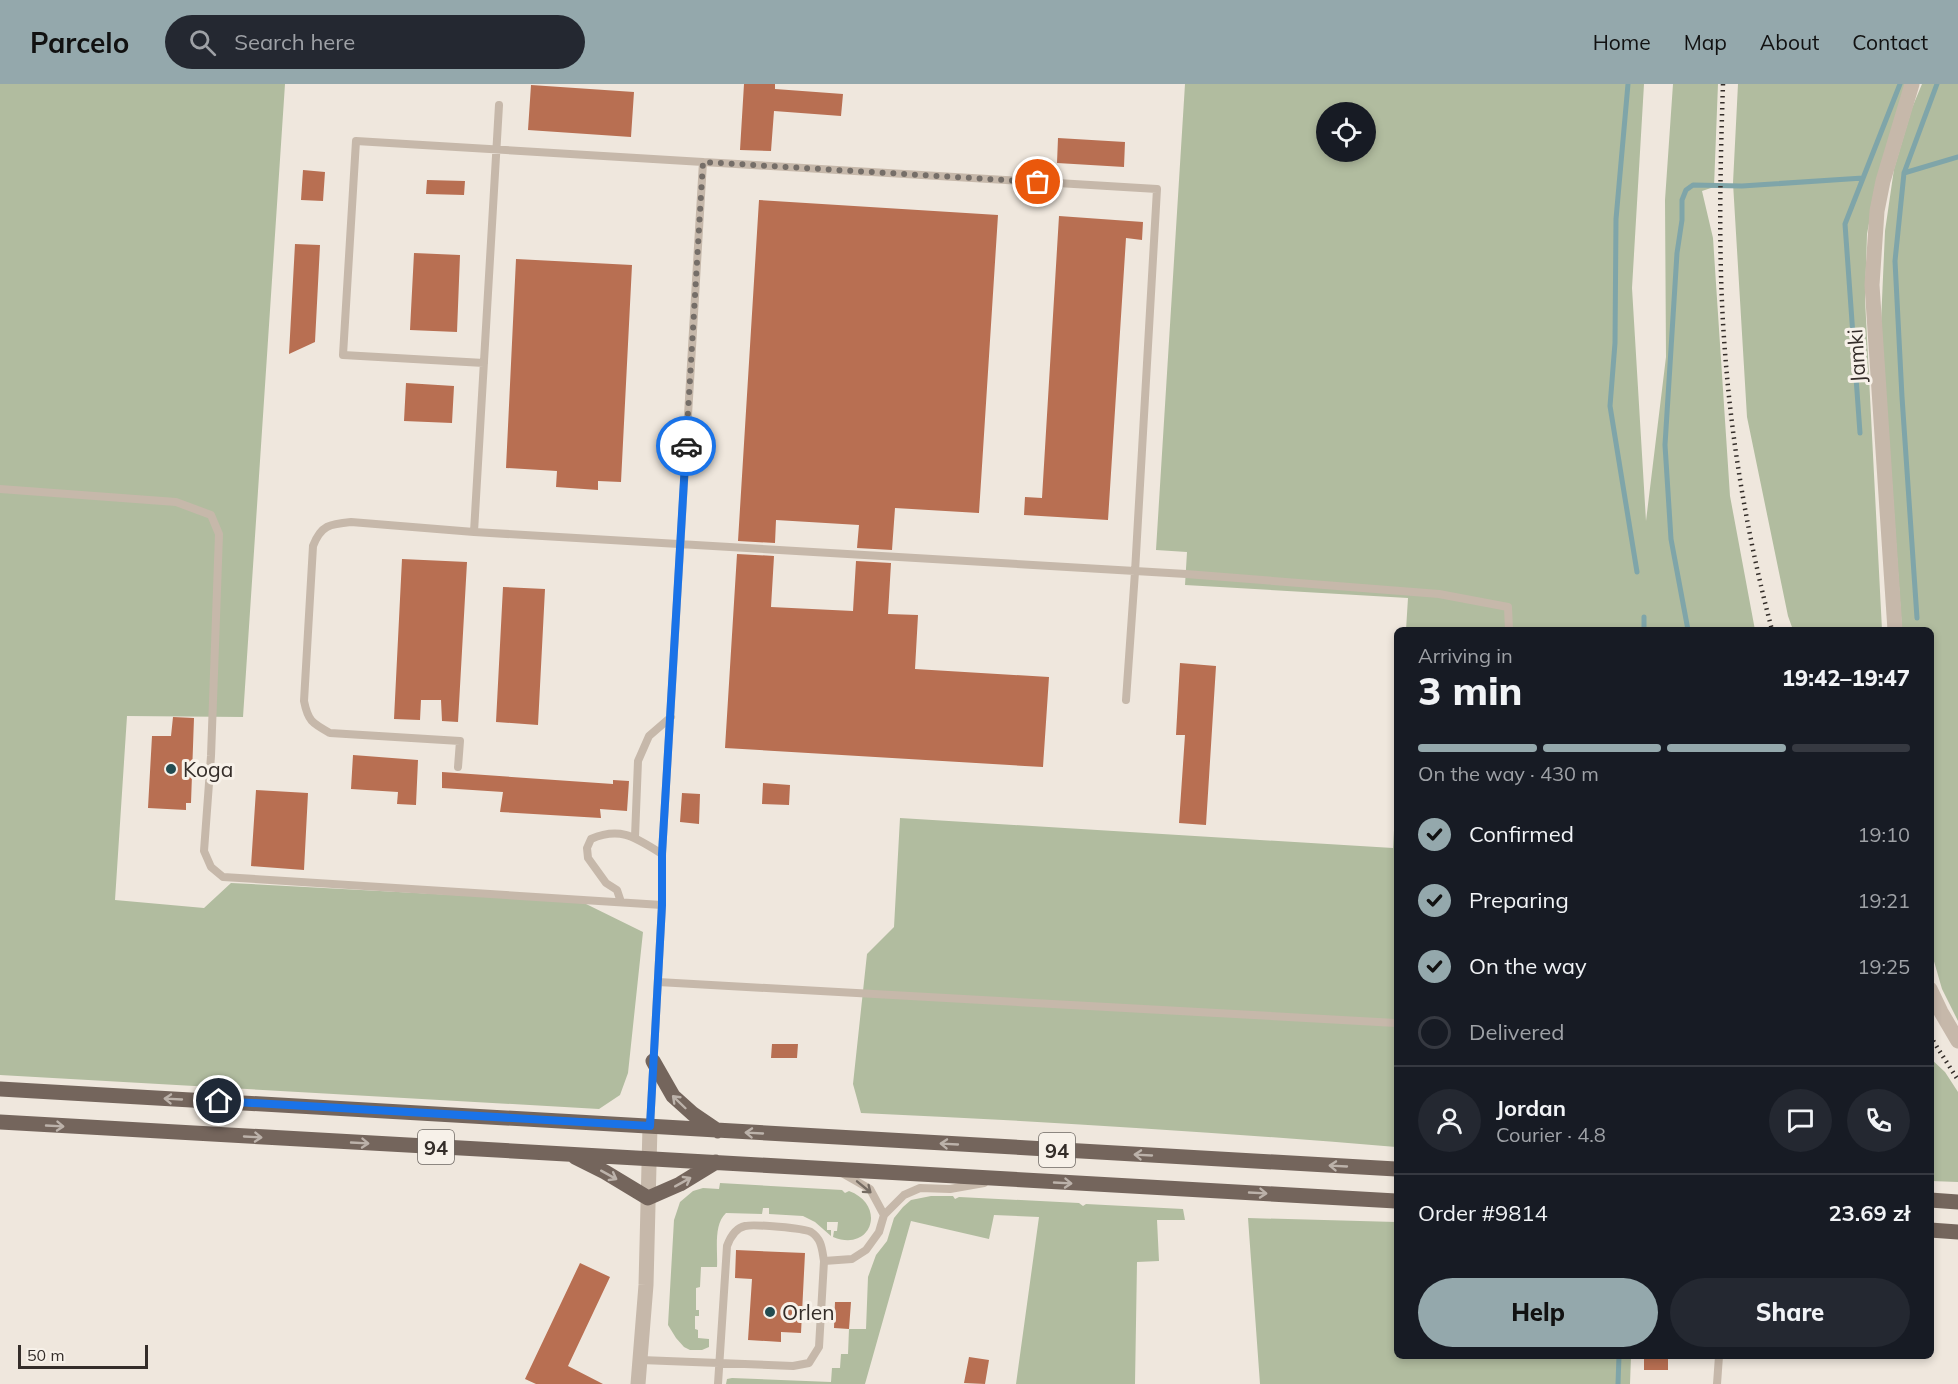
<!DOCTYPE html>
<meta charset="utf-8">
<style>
:root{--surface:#171b24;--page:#242831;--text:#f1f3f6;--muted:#9ea1a6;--line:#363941;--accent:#94a8ac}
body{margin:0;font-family:Mulish,sans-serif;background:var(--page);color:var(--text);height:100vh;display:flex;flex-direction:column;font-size:22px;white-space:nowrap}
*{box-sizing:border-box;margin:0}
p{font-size:20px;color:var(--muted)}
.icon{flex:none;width:33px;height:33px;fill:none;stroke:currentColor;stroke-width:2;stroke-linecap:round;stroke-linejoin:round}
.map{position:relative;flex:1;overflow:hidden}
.sheet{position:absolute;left:1394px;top:543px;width:540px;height:732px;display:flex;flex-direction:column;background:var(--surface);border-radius:9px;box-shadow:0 3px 9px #0003}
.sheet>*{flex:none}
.tools{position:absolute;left:1316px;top:18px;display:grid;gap:12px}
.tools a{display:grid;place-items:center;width:60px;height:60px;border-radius:50%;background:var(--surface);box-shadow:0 3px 9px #0003;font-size:30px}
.scale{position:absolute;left:18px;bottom:15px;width:130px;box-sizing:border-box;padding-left:6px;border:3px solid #342d29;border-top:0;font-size:16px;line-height:21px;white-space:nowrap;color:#342d29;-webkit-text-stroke:4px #f7f1e9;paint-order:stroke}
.pin{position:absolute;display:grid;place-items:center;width:51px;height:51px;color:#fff;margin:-26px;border:3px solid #fff;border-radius:50%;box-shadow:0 2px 6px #0007}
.courier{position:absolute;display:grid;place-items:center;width:60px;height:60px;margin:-30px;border:4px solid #1a73e8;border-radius:50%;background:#fff;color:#222;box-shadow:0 2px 8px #0007}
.overview em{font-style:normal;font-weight:800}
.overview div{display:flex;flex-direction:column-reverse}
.overview{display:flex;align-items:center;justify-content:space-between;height:102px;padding:0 24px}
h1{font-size:39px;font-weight:800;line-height:45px}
.bar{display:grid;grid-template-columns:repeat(4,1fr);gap:9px 6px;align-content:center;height:72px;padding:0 24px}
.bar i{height:8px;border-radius:4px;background:var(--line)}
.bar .active{background:var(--accent)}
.bar p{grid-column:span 4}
.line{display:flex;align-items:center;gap:15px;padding:0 24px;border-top:2px solid var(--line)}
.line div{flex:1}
.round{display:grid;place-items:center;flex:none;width:63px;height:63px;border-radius:32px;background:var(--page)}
ol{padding:0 24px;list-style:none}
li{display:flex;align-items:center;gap:18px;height:66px}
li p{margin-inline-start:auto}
li .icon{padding:6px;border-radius:50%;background:var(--accent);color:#111;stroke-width:4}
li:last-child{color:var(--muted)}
li i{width:33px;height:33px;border:3px solid var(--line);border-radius:50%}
.action{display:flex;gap:12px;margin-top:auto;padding:12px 24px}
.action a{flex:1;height:69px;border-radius:36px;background:var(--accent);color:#111;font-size:24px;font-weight:800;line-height:69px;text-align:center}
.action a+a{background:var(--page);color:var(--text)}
header{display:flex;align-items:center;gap:36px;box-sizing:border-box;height:84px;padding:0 30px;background:var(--accent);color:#111}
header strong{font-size:28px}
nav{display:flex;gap:33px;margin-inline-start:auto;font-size:21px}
.search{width:420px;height:54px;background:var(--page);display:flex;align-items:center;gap:15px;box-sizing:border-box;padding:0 21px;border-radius:33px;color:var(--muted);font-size:22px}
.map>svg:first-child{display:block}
</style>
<header>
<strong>Parcelo</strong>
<div class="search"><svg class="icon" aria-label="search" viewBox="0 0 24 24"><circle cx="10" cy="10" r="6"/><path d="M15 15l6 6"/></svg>Search here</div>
<nav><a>Home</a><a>Map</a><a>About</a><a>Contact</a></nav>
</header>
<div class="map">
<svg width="1958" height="1300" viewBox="0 0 1958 1300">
<rect width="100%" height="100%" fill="#efe7dd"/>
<path fill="#b1bc9f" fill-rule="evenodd" d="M0,0H285L243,633L127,632L115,816L204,824L231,799L582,818L643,848L628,989L620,1011L599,1025L0,991Z
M1185,0H1644L1632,204L1646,437L1666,273L1665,116L1673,0H1718L1714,103L1702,107L1713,154L1730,412L1755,546H1406L1408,514L1185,501L1187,468L1156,466ZM1326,28H1365V68H1326Z
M1738,0H1906L1876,102L1867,150L1865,215L1882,546H1793L1788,532L1747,333L1733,99Z
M1922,0H1958V937L1942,905L1931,867L1930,546H1902L1881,239L1885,147L1894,85L1912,24Z
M1396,710V1063C1218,1048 1040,1037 861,1029L853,1000L867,870L894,843L900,734L1393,764Z
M1930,974L1945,988L1958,1008V1098L1931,1097Z
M720,1099L842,1106L845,1109L849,1107C887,1121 872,1169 833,1153L834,1147H837L838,1138H827V1146H831V1152L815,1138L803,1132L769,1130V1124H763L762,1130L726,1129C713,1141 718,1167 717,1183H701L700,1203L696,1204V1226H699V1232H695V1245L698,1246V1254L709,1255V1263L702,1266H690L684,1263L676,1254L668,1241L674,1136L680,1118L693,1107L703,1104L719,1105Z
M931,1112H953L955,1115L959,1113L1079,1119L1083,1122L1086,1120L1183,1125L1185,1136H1157L1159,1177L1137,1178L1135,1300H1016L1039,1133L994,1131L989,1155L911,1137L865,1300H726L727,1295L732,1294L831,1298L832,1284H840L841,1270H848L849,1245H866L868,1193L876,1171L887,1157L894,1134L903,1123L911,1116Z
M1248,1134L1396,1138V1272H1631L1630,1300H1260Z"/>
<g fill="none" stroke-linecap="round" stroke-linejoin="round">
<path stroke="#7fa5a9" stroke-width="5" d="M1628,0L1616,135L1615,259L1610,322L1637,488
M1904,89L1958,73
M1860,349L1845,140L1900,0
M1644,533V546
M1917,534L1902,313L1895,177L1904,89L1937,0
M1688,546L1671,455L1665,361L1677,169L1682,136V116L1686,106L1693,101L1742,102L1863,94
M1618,1300L1619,1272"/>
</g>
<path fill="#b86f52" d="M744,0H775V5L843,10L841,32L774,27L771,67L740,66Z
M531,1L634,8L631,53L528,46Z
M1058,54L1125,58L1124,83L1057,79Z
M303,86L325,88L323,117L301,116Z
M427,96L465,97L464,111L426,110Z
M759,116L998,131L979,429L895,424L892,466L857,464L859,441L776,436L775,459L738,457Z
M1059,132L1143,138L1142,156L1126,154L1108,436L1024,431L1025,413L1042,414Z
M295,160L320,161L315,258L289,270Z
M414,169L460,171L457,248L410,246Z
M516,175L632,181L621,398L598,397V406L556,403L557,387L506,384Z
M406,299L454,302L452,339L404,337Z
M737,470L774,472L771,523L853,527L856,477L891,479L888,530L918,531L915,585L1049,593L1043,683L725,664Z
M402,475L467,478L458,638L442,637L441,616H421L420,636L394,635Z
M503,503L545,505L538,641L496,638Z
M1180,579L1216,582L1206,741L1179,739L1185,651H1176Z
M173,633L194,634L191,719H186V726L148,724L152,652H171Z
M353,671L418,676L416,721L397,720L398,708L351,705Z
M442,688L613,700V696L629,697L627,727L600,725L601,734L500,728L503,708L442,704Z
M763,699L790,701L789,721L762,720Z
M256,706L308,709L304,786L251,782Z
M682,709L700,710L699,740L680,738Z
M772,960H798L797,974H771Z
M736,1166L805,1169L801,1249L781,1248V1258L748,1256L752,1195L735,1194Z
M580,1179L610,1193L568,1282L603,1300H536L525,1295Z
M835,1218H851L849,1245L834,1244Z
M969,1273L989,1276L985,1300L964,1299Z
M1644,1273H1668V1286H1644Z"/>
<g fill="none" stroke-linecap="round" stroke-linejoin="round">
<path stroke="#c6b8aa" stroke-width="8" d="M484,279L343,271L356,57L703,78
M0,405L176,418L211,431L219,450L211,672L204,767L211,783L223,793L662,821
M474,448L1186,490L1439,510L1508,523L1509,546
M458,683L460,657L330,649C312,639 308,637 304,617L313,462C321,441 330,440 351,438L474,448L499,21
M635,753L638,677L649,652L671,633
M621,818L617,806L606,799L588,774L587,764L591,755C621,742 636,754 662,770
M658,898L1396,939
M650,1042L662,821V770L703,78L1157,105L1135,488L1126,616
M842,1089L870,1105L884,1131
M641,1276L793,1282L809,1279L819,1263L824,1177L852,1175L866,1166L879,1148L884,1131L904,1111L920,1104L950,1105L984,1099
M718,1300L727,1162C730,1154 735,1144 745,1142C754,1140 804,1144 811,1148C822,1155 822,1166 824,1177
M1717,1300L1719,1272"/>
<path stroke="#c6b8aa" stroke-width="15" d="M1895,546L1872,201L1877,127L1883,97L1912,0
M1930,905L1941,928L1958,957
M638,1300L646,1201L650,1042"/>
<path stroke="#74655c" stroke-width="15" d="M653,977L673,1012L693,1030L718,1047
M0,1005L1396,1085
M0,1038L1396,1117
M575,1073L605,1088L648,1114L680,1100L716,1078
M1930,1116L1958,1118
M1930,1146L1958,1148"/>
<path stroke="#342d29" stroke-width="4.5" stroke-dasharray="1.5 4.5" stroke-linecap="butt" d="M1723,0C1720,89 1718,179 1725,268C1732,362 1748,455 1772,546
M1930,952L1958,996"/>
</g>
<defs><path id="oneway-shaft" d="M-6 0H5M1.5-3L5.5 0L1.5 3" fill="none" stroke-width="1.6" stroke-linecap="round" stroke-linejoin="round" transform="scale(1.5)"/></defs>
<g stroke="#bcb2aa">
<use href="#oneway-shaft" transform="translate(173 1015) rotate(-177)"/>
<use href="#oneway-shaft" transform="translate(679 1018) rotate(-136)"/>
<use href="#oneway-shaft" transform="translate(55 1042) rotate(3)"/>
<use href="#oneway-shaft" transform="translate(754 1049) rotate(-177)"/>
<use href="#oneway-shaft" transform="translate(253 1053) rotate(3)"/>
<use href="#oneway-shaft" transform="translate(360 1059) rotate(3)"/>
<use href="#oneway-shaft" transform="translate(949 1060) rotate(-177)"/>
<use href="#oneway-shaft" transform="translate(1143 1071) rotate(-177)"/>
<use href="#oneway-shaft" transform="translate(1338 1082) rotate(-177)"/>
<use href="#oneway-shaft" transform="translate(609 1091) rotate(29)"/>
<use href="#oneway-shaft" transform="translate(683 1098) rotate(-29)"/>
<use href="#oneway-shaft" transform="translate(1063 1099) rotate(3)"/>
<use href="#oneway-shaft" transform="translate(1258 1109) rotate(3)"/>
</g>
<use stroke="#766c63" href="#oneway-shaft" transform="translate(864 1103) rotate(39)"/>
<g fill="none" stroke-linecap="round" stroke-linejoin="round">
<path stroke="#756e68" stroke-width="6" stroke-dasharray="0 10.8" d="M686,362L703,78L1038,98"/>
<path stroke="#1a73e8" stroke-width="8" d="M219,1017L650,1042L662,821V770L686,362"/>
</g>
<g fill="#234c51" stroke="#f7f1e9" stroke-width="2">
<circle cx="171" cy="685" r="6"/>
<circle cx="770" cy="1228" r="6"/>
</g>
<g text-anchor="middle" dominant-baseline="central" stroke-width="6" stroke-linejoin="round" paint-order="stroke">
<g fill="#f7f1e9" stroke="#6e6863" stroke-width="1.5">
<rect x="418" y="1046" width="36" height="34" rx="4.5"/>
<rect x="1039" y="1049" width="36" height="34" rx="4.5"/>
</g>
<g font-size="20" font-weight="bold" fill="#342d29">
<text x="436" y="1063">94</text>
<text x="1057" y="1066">94</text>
</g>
<g font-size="21" fill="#342d29" stroke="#f7f1e9">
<text transform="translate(1856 272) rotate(-94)">Jamki</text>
</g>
<g font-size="21" fill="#342d29" stroke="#f7f1e9" text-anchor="start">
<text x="183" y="685">Koga</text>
<text x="782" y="1228">Orlen</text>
</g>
</g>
</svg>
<div class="tools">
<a><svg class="icon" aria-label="locate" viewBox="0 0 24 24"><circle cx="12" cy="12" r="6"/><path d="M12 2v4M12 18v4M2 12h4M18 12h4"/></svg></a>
</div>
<div class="scale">50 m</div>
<div class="pin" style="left:1038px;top:98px;background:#ea580c"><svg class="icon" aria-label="bag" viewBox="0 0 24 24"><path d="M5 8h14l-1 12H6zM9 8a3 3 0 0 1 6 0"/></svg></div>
<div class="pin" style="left:219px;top:1017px;background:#1f2937"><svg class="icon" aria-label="home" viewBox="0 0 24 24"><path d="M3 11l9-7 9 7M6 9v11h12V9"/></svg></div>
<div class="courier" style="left:686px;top:362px"><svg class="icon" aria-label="car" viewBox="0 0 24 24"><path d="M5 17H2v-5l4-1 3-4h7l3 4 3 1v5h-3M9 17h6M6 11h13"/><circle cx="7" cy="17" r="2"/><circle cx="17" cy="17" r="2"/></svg></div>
<section class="sheet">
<div class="overview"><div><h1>3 min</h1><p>Arriving in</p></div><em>19:42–19:47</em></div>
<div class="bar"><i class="active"></i><i class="active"></i><i class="active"></i><i></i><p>On the way · 430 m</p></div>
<ol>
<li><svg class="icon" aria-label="check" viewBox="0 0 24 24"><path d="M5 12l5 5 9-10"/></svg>Confirmed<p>19:10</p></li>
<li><svg class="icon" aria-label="check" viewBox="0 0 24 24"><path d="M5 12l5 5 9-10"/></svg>Preparing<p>19:21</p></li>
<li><svg class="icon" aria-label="check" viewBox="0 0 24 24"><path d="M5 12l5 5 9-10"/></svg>On the way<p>19:25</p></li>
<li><i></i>Delivered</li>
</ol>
<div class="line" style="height:108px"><a class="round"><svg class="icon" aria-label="person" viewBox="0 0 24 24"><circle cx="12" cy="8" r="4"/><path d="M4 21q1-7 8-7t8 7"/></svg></a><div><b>Jordan</b><p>Courier · 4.8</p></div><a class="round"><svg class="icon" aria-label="chat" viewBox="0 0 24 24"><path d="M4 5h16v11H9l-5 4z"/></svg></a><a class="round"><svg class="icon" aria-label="phone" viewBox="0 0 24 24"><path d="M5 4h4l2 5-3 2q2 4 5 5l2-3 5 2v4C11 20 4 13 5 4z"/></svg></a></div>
<div class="line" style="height:78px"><div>Order #9814</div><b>23.69 zł</b></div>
<div class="action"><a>Help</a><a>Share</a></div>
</section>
</div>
